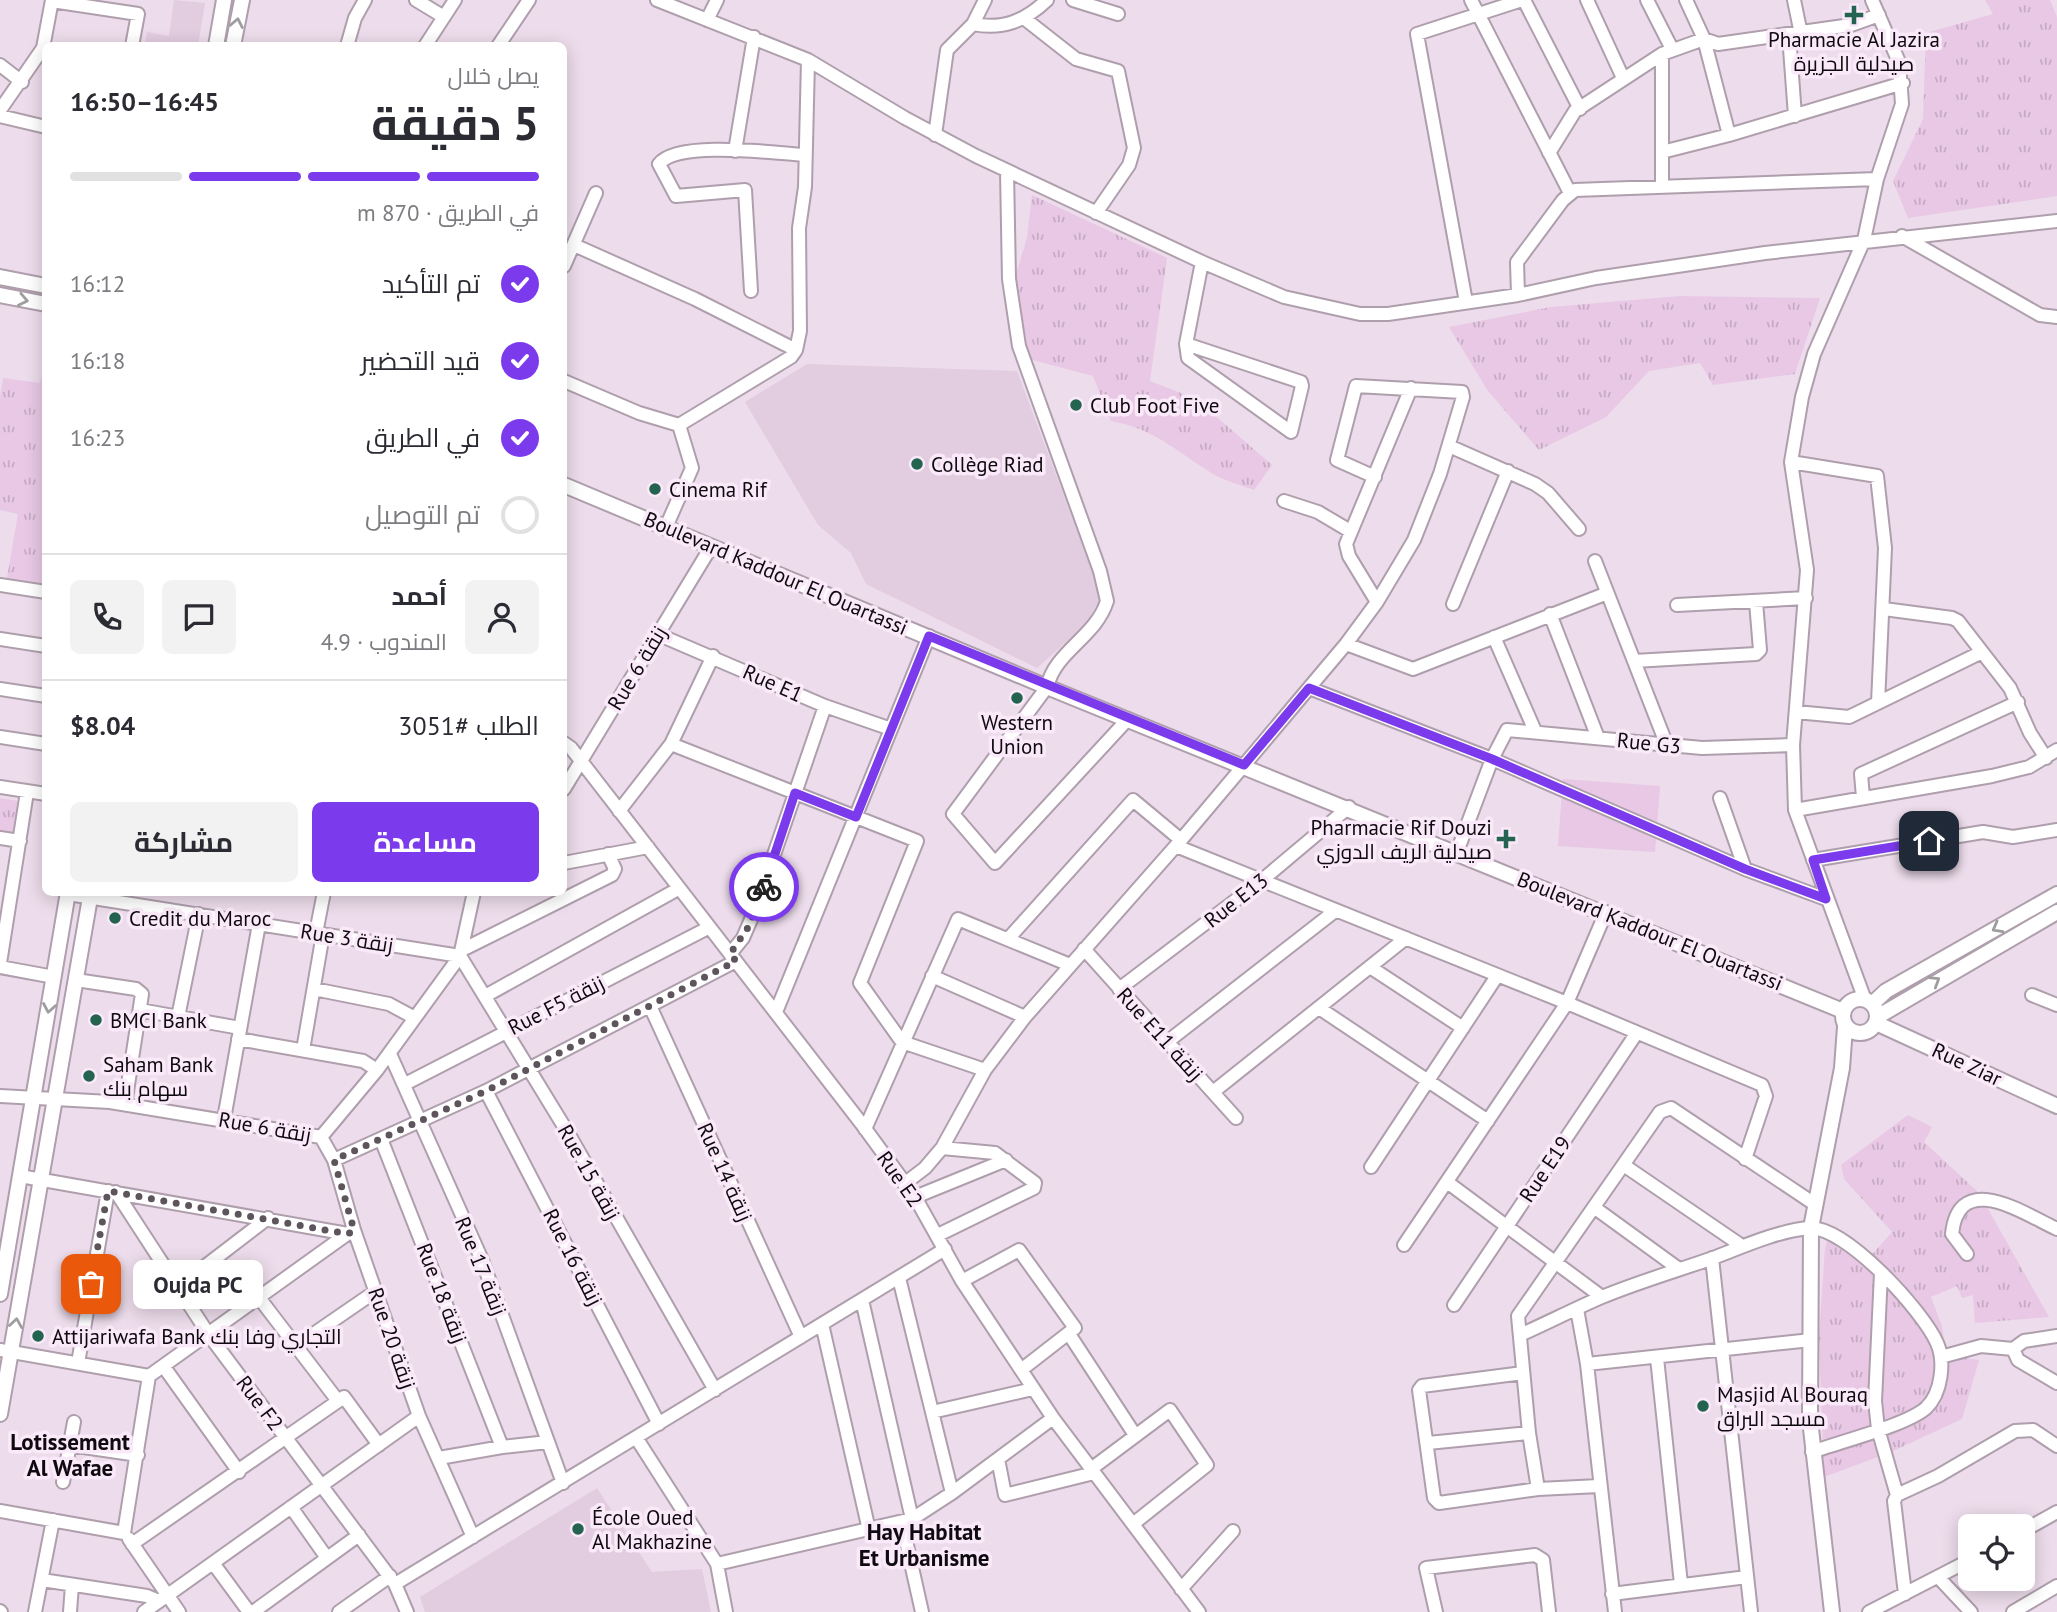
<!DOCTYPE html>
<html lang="ar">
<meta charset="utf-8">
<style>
:root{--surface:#fff;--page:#f2f2f3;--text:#2b2b33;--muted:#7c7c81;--line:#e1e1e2;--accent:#7c3aed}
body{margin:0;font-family:"PT Sans",Cairo,sans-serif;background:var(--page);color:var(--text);direction:rtl;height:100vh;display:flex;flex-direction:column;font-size:26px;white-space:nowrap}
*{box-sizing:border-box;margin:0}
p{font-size:23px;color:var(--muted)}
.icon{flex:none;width:38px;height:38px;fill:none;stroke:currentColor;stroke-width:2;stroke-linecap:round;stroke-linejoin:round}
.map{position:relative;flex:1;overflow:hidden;direction:ltr}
.side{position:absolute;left:42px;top:42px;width:525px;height:854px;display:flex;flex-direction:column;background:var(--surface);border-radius:10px;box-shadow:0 4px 18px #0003;direction:rtl}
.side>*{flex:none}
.buttons{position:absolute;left:1958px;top:1514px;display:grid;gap:14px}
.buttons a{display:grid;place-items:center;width:77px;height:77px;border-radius:10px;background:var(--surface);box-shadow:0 4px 18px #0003;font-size:35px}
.pin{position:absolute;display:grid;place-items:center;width:60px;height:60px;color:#fff;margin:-30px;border-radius:14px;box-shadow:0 4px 10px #0006}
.courier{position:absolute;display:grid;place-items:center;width:70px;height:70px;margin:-35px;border:5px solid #7c3aed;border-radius:50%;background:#fff;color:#222;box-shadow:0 2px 9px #0007}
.bubble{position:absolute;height:49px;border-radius:10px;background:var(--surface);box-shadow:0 4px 18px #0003;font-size:23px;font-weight:700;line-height:49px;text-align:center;direction:rtl}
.headline em{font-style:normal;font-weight:700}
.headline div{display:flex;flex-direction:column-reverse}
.headline{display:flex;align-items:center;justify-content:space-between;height:119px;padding:0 28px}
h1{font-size:46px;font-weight:700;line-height:52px}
.bar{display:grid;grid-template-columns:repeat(4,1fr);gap:10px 7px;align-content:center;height:84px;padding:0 28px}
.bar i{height:9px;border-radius:5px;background:var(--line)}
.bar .selected{background:var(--accent)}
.bar p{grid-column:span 4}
.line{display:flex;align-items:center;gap:18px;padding:0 28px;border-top:2px solid var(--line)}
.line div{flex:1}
.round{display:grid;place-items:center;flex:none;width:74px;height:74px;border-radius:10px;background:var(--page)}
ol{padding:0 28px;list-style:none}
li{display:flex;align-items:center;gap:21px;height:77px}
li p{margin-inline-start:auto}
li .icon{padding:7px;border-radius:50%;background:var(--accent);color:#fff;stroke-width:4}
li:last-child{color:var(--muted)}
li i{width:38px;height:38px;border:4px solid var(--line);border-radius:50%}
.action{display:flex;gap:14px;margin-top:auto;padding:14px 28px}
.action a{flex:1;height:80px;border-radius:10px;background:var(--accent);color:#fff;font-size:28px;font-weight:700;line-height:80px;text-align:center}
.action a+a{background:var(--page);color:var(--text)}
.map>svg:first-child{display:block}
</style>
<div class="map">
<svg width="2057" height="1612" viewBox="0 0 2057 1612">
<defs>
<pattern id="grass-tufts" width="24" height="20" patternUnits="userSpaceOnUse" patternTransform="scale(1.75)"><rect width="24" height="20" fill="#e8c8e5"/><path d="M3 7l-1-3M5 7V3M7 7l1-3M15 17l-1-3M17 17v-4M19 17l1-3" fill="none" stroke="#c6aac3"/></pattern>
</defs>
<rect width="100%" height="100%" fill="#eddceb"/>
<path fill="#e2cce0" d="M174,0L205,3L198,45H145L147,32L169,36Z
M807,364L1017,371L1102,597L1085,625L1037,668L866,584L851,553L818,525L745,402Z
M597,1488L652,1572L702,1569L711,1612H425L420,1597Z"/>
<path fill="url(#grass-tufts)" d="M1985,0H2050L2057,17V196L1908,218L1893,181L1923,119L1926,33L1993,14Z
M1032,195L1167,258L1150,381L1196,399L1272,465L1254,490C1241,485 1225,481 1213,474C1177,452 1156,429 1111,421L1093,376L1029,359L1017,335L1012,288L1027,238Z
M1680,296L1820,298L1795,374L1713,385L1700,363L1649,371L1606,417L1539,450L1488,391L1449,327L1551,307Z
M45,364L46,584H45L7,578L18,514L0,510V397L3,378L40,383Z
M0,798L18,801L12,836L0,834Z
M1908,1115L1932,1127L1924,1142L1979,1193L2049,1317L1975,1323L1973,1295L1962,1298L1957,1286L1931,1297L1942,1326L1946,1355L1979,1360L1962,1419L1891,1452L1824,1477L1819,1336L1825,1248L1829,1235L1869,1258L1892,1232L1844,1179L1841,1165Z"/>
<path fill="#e8c8e5" d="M1563,779L1660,786L1655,852L1558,846Z"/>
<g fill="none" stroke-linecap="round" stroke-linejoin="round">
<defs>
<path id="minor" d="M416,0L444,17
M657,0L808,60L905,118L976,156L1202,262L1284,297L1360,314H1388L1518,295L1596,278L1765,253L2057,221
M1073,0L1118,14
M1471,0L1570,193
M1524,0L1580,109
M1587,0L1623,78
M1647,0L1672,49
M1686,0L1704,39L1718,44L1851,25L1879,15
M1794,0L1801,34
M52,1L138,14L132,46
M1025,19L1076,59L1118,71L1134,148L1129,165L1096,213
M707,20L717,0
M973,24C1003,30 1025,21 1047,0
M1789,35L1795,116
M347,46L355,18L365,0
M425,46L455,0
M498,46L529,0
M0,65L22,82
M0,110L43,48L52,0
M0,116L46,127
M935,135L947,50L973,24L985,0
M735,151L754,37
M1662,152L1729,135
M1549,153L1575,111L1662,54L1704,39L1729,135L1903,83
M1007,171L1009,279L1019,346L1100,571L1107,601C1096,637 1055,651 1047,687L953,814L995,863L1128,719
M1662,185V54
M1902,236L2040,315L2057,317
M574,245L695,299L796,350
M564,266L596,193
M751,291L745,190L676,196L659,164C677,140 775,153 805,155
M1518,295L1517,262L1563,200L1575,190L1877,179
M1466,302L1417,34L1522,0
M1186,344L1301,382L1302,386L1291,432L1188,358L1186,344L1202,262
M564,381L639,413L679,425L791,357L796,350L800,331L799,228L805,187L808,60
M1449,446L1535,484L1548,493L1579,529
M1791,462L1877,476L1885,548L1878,703
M1284,501L1318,512L1350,531
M666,527L692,468L679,425
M1595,561L1666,743
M0,585L46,592
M1377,602L1349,556L1346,544L1411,388
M1453,604L1508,471
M1677,605L1806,598
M1884,609L1952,618L1958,621L2010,688L2030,733L2046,758
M1550,614L1598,738
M657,634L825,706L891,729
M1494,637L1535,731
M0,639L46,646
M1346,644L1413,669L1605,594
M1634,661L1756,654L1760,650L1756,602
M1309,688L1492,759L1745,869L1826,899
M0,689L46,696
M1796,712L1849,717L1982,652
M0,737L46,744
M564,743L571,748L861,1123L915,1197L962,1281L1053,1418L1199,1612
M671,744L917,841L860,983L902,1042L985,1070
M0,787L46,794
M564,789L711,547
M1863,797L1861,774L2018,702
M1720,798L1745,869
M1795,810L1992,776L2029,767L2057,750
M619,811L671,744L713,656
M0,838L20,841
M1176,846L1567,1003L1762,1085L1766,1096L1745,1159
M1457,852L1492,759L1507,730L1702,748L1793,745
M1813,860L1983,832L2013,837L2057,830
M564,863L648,847
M68,894L460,956L568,1133L715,1390
M316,933L324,892
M1008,939L1133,800L1181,840
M1084,949L1236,1118
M462,950L612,875L615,869L608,854
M730,954L743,938L755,910L825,706
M0,963L27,792
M0,967L54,977
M1370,967L1463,1028
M932,976L1025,1017
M76,980L136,989L142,994L125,1104
M314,989L389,1004L415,1018
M1119,989L1261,881L1349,807
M487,995L678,889
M2032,995L2057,1005
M1865,1000L1795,810L1793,745L1807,570L1791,462L1802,397L1814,354L1864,240L1877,179L1902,104L1899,62L1872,0
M650,1006L801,1337
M1319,1008L1488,1121
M140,1010L240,1028
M776,1012L929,636
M178,1017L199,914
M238,1039L363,1061L377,1070
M1167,1042L1335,911
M303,1050L323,934
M390,1054L482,1260L563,1483
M405,1084L708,928
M486,1091L659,1424
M1213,1092L1406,938
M0,1096L110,1102L321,1137
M224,1119L259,924
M865,1129L958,919L1070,965
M321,1137L334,1160L354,1230L419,1416L473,1537
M321,1137L377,1070L460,956L474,892
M381,1139L502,1447
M942,1148L985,1070L1025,1017L1181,840L1346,644L1377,602L1414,540L1440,474L1463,397L1462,392L1356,386L1337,460L1375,477
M334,1160L486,1091L736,961
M1625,1166L1742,1246
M1371,1167L1497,976
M20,1176L348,1234
M1447,1182L1602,1297
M904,1184L925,1168L942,1148L995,1153L1035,1183L1034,1188L938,1235
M116,1192L209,1335L395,1584L407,1612
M915,1197L1006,1160
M1595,1208L1679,1269
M1404,1245L1567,1003L1606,912
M1967,1254L1952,1234C1959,1168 2026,1215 2057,1229
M1712,1258L1751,1612
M1881,1273L1875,1401L1878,1429L1897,1495L1894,1501L1905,1594
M899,1278L952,1493
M962,1281L1019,1250L1075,1328L1021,1370
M178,1287L268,1218
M260,1299L338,1401
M862,1300L912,1519
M1454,1305L1636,1034
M1577,1309L1587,1364L1615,1612
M822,1324L869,1530
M1069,1334L1135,1435
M1520,1335C1547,1323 1574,1309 1602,1297C1638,1282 1676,1271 1713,1258C1742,1247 1777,1231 1809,1228C1846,1226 1923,1311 1937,1343C1945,1361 1942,1393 1926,1408C1907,1425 1839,1442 1812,1452
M296,1346L376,1291
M2013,1349L2018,1360L2057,1383
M0,1350L149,1376
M1941,1357L1981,1346L2013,1349L2024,1341L2057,1336
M1657,1358L1681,1584
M78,1363L108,1191
M1587,1364L1811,1340
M164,1367L239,1472
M1523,1373L1422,1386L1419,1390L1434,1498L1439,1503L1538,1489L1599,1486
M149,1376L350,1232
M932,1412L1033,1389
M637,1439L717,1564L726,1612
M1428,1443L1529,1433
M70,1445L138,1455
M439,1458L502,1447L548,1442
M998,1459L1005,1495L1094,1473
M1091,1469L1170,1410L1207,1465L1133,1524
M63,1482L74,1422
M1538,1489L1529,1433L1518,1316L1660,1112L1671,1108L1816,1205
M1897,1495L1938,1476L2015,1431L2033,1430L2057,1446
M291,1507L327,1558
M0,1511L124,1533
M902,1523L922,1612
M2023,1531L2057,1512
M124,1533L149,1376
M129,1539L179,1612
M132,1544L344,1397L379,1445
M213,1563L249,1612
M717,1564L912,1519L952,1493L1053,1418
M1939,1578L1971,1612
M42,1580L147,1596L159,1601
M395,1584L945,1249
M1181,1589L1233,1531
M1612,1594L1747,1577
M0,1611L1,1612
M35,1612L53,1520
M70,1612L72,1585
M144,1612L419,1416
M253,1612L359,1535
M339,1612L390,1576
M1436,1612L1426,1568L1535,1555L1543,1560L1549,1612
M1869,1612L1970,1560
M2013,1612L2057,1586"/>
<path id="major" d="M216,46L224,0
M233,46L242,0
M0,277L46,286
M0,295L46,304
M564,485L1047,687L1843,1011
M1843 1016a17 17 0 1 1 34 0a17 17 0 1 1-34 0Z
M1872,1004L1886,991L2057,894
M1877,1017L2057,912
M1876,1023L2057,1106
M0,1294L68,892
M0,1414L91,892
M1832,1612L1810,1420L1811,1228L1842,1068L1845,1027"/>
</defs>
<use href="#minor" stroke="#af9fad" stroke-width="16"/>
<use href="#major" stroke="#af9fad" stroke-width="18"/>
<use href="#minor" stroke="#fff" stroke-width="12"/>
<use href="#major" stroke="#fff" stroke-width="14"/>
</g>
<defs><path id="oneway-chevron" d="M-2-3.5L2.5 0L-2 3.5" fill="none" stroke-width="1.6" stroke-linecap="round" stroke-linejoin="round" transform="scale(1.75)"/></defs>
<g stroke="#9f9d9f">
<use href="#oneway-chevron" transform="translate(237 23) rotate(-79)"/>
<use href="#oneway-chevron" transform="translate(23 300) rotate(12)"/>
<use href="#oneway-chevron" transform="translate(1997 928) rotate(151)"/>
<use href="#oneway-chevron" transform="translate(1935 981) rotate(-32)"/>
<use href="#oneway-chevron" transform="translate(49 1008) rotate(100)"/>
<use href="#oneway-chevron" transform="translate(16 1323) rotate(-81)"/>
</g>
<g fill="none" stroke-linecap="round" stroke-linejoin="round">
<path stroke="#5d545c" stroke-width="7" stroke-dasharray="0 12.6" d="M91,1284L108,1191L348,1234L354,1230L334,1160L486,1091L736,961L730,954L749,926L764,887"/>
<path stroke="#7c3aed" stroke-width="9" d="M764,887L795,793L856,817L929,636L1244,765L1309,688L1492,759L1745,869L1826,899L1813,860L1929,841"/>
</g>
<g fill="#246350" stroke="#fae9f9" stroke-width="2.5">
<path d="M1850.5 4.5h7v7h7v7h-7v7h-7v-7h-7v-7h7z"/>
<circle cx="1076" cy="405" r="7"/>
<circle cx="917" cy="464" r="7"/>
<circle cx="655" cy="489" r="7"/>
<circle cx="1017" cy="698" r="7"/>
<path d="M1502.5 828.5h7v7h7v7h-7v7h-7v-7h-7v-7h7z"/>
<circle cx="115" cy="918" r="7"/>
<circle cx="96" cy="1020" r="7"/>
<circle cx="89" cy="1076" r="7"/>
<circle cx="38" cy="1336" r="7"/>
<circle cx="1703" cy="1406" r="7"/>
<circle cx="578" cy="1529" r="7"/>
</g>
<g text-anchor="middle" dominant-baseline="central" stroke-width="7" stroke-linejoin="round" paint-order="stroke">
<g font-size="21" fill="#0f0a0f" stroke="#fae9f9" text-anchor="start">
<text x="1854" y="39" text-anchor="middle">Pharmacie Al Jazira<tspan x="1854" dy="24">صيدلية الجزيرة</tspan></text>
<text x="1090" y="405">Club Foot Five</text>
<text x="931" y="464">Collège Riad</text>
<text x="669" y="489">Cinema Rif</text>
<text x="1017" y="722" text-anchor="middle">Western<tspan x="1017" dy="24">Union</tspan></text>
<text x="1492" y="827" text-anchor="end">Pharmacie Rif Douzi<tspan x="1492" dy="24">صيدلية الريف الدوزي</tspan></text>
<text x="129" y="918">Credit du Maroc</text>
<text x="110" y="1020">BMCI Bank</text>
<text x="103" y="1064">Saham Bank<tspan x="103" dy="24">سهام بنك</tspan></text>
<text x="52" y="1336">Attijariwafa Bank التجاري وفا بنك</text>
<text x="1717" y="1394">Masjid Al Bouraq<tspan x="1717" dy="24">مسجد البراق</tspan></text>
<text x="592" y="1517">École Oued<tspan x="592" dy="24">Al Makhazine</tspan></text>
</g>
<g font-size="21" fill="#0f0a0f" stroke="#fae9f9">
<text transform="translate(776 573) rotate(23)">Boulevard Kaddour El Ouartassi</text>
<text transform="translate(637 668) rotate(-59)">Rue 6 زنقة</text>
<text transform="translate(773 683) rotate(24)">Rue E1</text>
<text transform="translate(1649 743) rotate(6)">Rue G3</text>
<text transform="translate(1236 900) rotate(-38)">Rue E13</text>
<text transform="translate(1650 931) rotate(22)">Boulevard Kaddour El Ouartassi</text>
<text transform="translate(347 938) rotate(9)">Rue 3 زنقة</text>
<text transform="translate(556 1005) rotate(-27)">Rue F5 زنقة</text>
<text transform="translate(1160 1034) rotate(48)">Rue E11 زنقة</text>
<text transform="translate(1967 1064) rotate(25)">Rue Ziar</text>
<text transform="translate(265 1127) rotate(10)">Rue 6 زنقة</text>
<text transform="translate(1545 1169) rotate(-56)">Rue E19</text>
<text transform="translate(589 1172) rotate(61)">Rue 15 زنقة</text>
<text transform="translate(725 1172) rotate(66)">Rue 14 زنقة</text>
<text transform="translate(900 1179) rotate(55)">Rue E2</text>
<text transform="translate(573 1257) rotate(63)">Rue 16 زنقة</text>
<text transform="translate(481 1266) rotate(68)">Rue 17 زنقة</text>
<text transform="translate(442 1293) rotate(69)">Rue 18 زنقة</text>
<text transform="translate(392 1338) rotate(71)">Rue 20 زنقة</text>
<text transform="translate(260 1403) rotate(53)">Rue F2</text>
</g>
<g font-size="23" font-weight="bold" fill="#0f0a0f" stroke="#fae9f9">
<text x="70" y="1441">Lotissement<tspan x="70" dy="26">Al Wafae</tspan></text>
<text x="924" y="1531">Hay Habitat<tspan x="924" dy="26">Et Urbanisme</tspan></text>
</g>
</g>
</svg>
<div class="buttons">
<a><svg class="icon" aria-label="locate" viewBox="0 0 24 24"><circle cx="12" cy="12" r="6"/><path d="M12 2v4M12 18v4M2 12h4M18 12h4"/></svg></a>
</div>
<div class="pin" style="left:91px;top:1284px;background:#ea580c"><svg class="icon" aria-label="bag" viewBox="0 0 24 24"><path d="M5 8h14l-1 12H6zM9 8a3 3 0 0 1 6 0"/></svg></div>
<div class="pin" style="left:1929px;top:841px;background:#1f2937"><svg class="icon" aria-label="home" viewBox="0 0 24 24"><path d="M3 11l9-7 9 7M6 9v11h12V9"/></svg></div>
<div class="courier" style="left:764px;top:887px"><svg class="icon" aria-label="bike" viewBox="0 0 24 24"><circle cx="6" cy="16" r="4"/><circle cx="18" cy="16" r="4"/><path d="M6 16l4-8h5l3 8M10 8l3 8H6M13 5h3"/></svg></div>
<div class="bubble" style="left:133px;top:1260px;width:130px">Oujda PC</div>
<section class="side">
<div class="headline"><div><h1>5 دقيقة</h1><p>يصل خلال</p></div><em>16:45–16:50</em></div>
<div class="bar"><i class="selected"></i><i class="selected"></i><i class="selected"></i><i></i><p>في الطريق · 870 m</p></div>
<ol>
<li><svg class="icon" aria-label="check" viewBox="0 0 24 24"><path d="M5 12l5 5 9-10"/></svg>تم التأكيد<p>16:12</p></li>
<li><svg class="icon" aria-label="check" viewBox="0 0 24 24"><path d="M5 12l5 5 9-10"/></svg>قيد التحضير<p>16:18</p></li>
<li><svg class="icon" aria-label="check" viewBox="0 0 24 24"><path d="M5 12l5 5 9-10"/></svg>في الطريق<p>16:23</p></li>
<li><i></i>تم التوصيل</li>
</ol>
<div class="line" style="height:126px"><a class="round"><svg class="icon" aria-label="person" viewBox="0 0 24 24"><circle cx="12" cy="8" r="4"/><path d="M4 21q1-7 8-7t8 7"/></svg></a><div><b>أحمد</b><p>المندوب · 4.9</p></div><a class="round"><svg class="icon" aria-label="chat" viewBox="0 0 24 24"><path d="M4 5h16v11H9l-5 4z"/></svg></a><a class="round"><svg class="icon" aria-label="phone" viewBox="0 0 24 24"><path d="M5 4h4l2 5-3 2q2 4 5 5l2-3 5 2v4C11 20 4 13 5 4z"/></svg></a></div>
<div class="line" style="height:91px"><div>الطلب #3051</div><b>$8.04</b></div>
<div class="action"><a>مساعدة</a><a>مشاركة</a></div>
</section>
</div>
